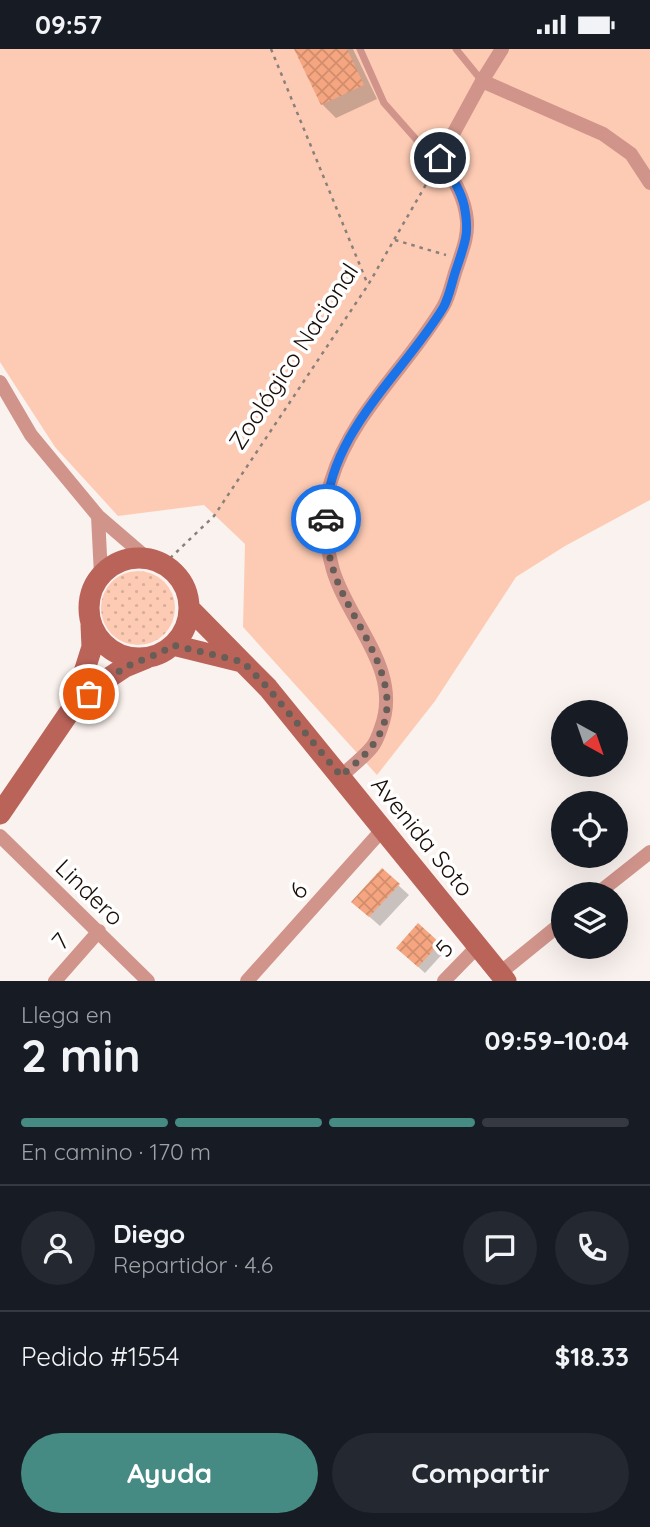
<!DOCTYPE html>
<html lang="es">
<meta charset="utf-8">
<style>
:root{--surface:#171b24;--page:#242831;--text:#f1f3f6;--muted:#9ea1a6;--line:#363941;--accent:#468b83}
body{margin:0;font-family:Quicksand,sans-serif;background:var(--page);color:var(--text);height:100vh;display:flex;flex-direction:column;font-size:26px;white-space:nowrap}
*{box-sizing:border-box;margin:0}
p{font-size:23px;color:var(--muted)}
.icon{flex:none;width:38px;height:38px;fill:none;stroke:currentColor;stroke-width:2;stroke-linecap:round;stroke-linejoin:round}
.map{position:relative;height:932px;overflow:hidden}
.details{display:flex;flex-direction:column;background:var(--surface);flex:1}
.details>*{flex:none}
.needle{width:46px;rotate:140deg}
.buttons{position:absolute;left:551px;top:651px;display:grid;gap:14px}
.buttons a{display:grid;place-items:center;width:77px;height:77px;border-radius:50%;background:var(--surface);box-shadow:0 7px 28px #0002;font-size:35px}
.pin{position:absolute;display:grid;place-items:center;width:60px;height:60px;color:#fff;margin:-30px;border:4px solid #fff;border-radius:50%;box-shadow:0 2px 7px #0007}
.courier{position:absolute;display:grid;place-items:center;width:70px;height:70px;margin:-35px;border:5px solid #1a73e8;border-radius:50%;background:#fff;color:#222;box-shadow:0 2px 9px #0007}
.summary em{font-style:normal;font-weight:800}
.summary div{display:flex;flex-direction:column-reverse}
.summary{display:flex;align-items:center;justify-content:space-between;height:119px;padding:0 21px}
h1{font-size:46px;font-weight:800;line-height:52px}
.bar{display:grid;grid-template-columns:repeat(4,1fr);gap:10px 7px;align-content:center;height:84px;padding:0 21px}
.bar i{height:9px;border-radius:5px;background:var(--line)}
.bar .on{background:var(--accent)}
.bar p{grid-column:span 4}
.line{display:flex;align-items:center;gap:18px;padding:0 21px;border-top:2px solid var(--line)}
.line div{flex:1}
.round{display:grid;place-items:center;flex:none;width:74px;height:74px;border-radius:37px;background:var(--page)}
.action{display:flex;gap:14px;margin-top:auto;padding:14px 21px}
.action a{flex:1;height:80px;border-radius:42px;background:var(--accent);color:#fff;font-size:28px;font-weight:800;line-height:80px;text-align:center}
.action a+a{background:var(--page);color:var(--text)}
.status{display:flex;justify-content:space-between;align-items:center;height:49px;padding:0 35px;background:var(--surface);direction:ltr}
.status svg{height:19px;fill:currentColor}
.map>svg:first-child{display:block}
</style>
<div class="status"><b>09:57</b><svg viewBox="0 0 49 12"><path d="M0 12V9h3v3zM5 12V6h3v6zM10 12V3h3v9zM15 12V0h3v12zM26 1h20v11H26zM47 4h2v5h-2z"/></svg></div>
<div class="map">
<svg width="650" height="932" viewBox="0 0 650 932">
<defs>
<pattern id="grass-dots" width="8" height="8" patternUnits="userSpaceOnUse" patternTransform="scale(1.75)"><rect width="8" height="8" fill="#fdcbb4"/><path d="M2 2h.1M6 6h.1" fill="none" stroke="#d8ad99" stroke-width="1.8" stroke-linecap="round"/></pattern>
<pattern id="building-cross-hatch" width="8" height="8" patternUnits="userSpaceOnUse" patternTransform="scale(1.75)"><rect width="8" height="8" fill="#f5a680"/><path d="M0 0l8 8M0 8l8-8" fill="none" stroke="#d18e6d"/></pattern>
</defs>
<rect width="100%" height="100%" fill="#faf2ee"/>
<path fill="url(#grass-dots)" d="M101 559a37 37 0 1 1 74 0a37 37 0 1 1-74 0Z"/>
<path fill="#fdcbb4" d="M0,0H650V451L565,497L516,528L435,652L377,726L243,578L245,495L204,456L118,467L55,398L0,313Z"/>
<path fill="#0003" d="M296,0H353L377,50L336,69L322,55Z
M398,836L409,846L380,877L364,863Z
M439,895L445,902L425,924L405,906Z"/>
<path fill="url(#building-cross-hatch)" d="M294,0H347L364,36L321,56Z
M382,819L400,835L369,868L351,853Z
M418,874L440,894L418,918L396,899Z"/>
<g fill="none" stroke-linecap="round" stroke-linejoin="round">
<path stroke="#8a807b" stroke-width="2.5" stroke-dasharray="3.5 5" stroke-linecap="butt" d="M271,0L368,236
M395,191L446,206
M164,515L214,467L368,236L432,125"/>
<path stroke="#d0948b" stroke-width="7" d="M360,0L384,54L422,97L440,109
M456,0L482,32"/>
<path stroke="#d0948b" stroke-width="14" d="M482,32L603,85L631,105L650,134
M0,333L31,386L98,467L148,510
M98,467L101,526
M341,727C351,718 363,709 372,698C376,693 379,685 381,679C403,621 349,574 333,521C325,493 322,461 331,432C351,365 408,317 443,258C450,247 452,231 457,218C462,202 468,189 467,172C465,148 453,129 440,109L482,32L502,0
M0,787L148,932
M597,845L650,803
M500,924L564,872
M55,932L99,882
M247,932L383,780
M444,932L478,897"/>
<path stroke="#ba6359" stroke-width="21" d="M89 559a50 50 0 1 1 100 0a50 50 0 1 1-100 0Z
M189,559L268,639L506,932
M173,596L242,613
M73,658L92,598L91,576
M0,765L73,658L104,632L125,618L147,609"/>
</g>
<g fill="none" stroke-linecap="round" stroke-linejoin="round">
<path stroke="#685e58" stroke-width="7" stroke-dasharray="0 12.6" d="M89,645L125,618L162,603L173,596L243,613L268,639L341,727C351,718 364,708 372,697C416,640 351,577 334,523C328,506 326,488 326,470"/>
<path stroke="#1a73e8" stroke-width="9" d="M326,470C326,386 403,325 443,259C450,247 452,231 457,218C465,193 470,185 464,156C460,139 449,124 440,109"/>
</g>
<g text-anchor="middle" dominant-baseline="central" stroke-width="7" stroke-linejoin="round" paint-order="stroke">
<g font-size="24" fill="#1a0e08" stroke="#fff">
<text transform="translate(293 307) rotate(-57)">Zoológico Nacional</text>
<text transform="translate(423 787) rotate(51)">Avenida Soto</text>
<text transform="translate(298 841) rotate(-48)">6</text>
<text transform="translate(90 843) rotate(44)">Lindero</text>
<text transform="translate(60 892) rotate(-49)">7</text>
<text transform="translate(444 899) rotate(-47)">5</text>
</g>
</g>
</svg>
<div class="buttons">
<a><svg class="needle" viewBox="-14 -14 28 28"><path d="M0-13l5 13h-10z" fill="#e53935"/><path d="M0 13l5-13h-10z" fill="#9ea1a6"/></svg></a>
<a><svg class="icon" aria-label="locate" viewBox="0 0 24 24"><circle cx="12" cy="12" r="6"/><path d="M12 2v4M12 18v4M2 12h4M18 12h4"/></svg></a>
<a><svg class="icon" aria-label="layers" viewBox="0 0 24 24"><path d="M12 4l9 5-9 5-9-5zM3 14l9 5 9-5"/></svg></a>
</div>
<div class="pin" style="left:89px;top:645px;background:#ea580c"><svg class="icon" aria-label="bag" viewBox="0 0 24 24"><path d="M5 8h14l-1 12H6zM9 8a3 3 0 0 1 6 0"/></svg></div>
<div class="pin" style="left:440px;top:109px;background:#1f2937"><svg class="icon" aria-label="home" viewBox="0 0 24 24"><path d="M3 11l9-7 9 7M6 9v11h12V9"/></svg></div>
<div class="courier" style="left:326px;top:470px"><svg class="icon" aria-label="car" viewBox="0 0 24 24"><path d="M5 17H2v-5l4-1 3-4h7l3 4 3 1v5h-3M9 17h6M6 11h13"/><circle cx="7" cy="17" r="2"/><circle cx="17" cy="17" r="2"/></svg></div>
</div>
<section class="details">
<div class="summary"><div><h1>2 min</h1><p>Llega en</p></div><em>09:59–10:04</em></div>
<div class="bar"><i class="on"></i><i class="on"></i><i class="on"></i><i></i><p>En camino · 170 m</p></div>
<div class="line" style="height:126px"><a class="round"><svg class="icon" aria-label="person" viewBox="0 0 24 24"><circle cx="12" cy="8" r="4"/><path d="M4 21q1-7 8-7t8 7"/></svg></a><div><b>Diego</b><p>Repartidor · 4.6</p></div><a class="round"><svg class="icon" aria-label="chat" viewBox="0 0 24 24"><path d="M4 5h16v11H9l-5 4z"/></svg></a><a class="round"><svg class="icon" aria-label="phone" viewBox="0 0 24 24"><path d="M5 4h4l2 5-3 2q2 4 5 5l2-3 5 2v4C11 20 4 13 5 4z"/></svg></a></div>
<div class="line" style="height:91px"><div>Pedido #1554</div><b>$18.33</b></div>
<div class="action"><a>Ayuda</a><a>Compartir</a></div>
</section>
